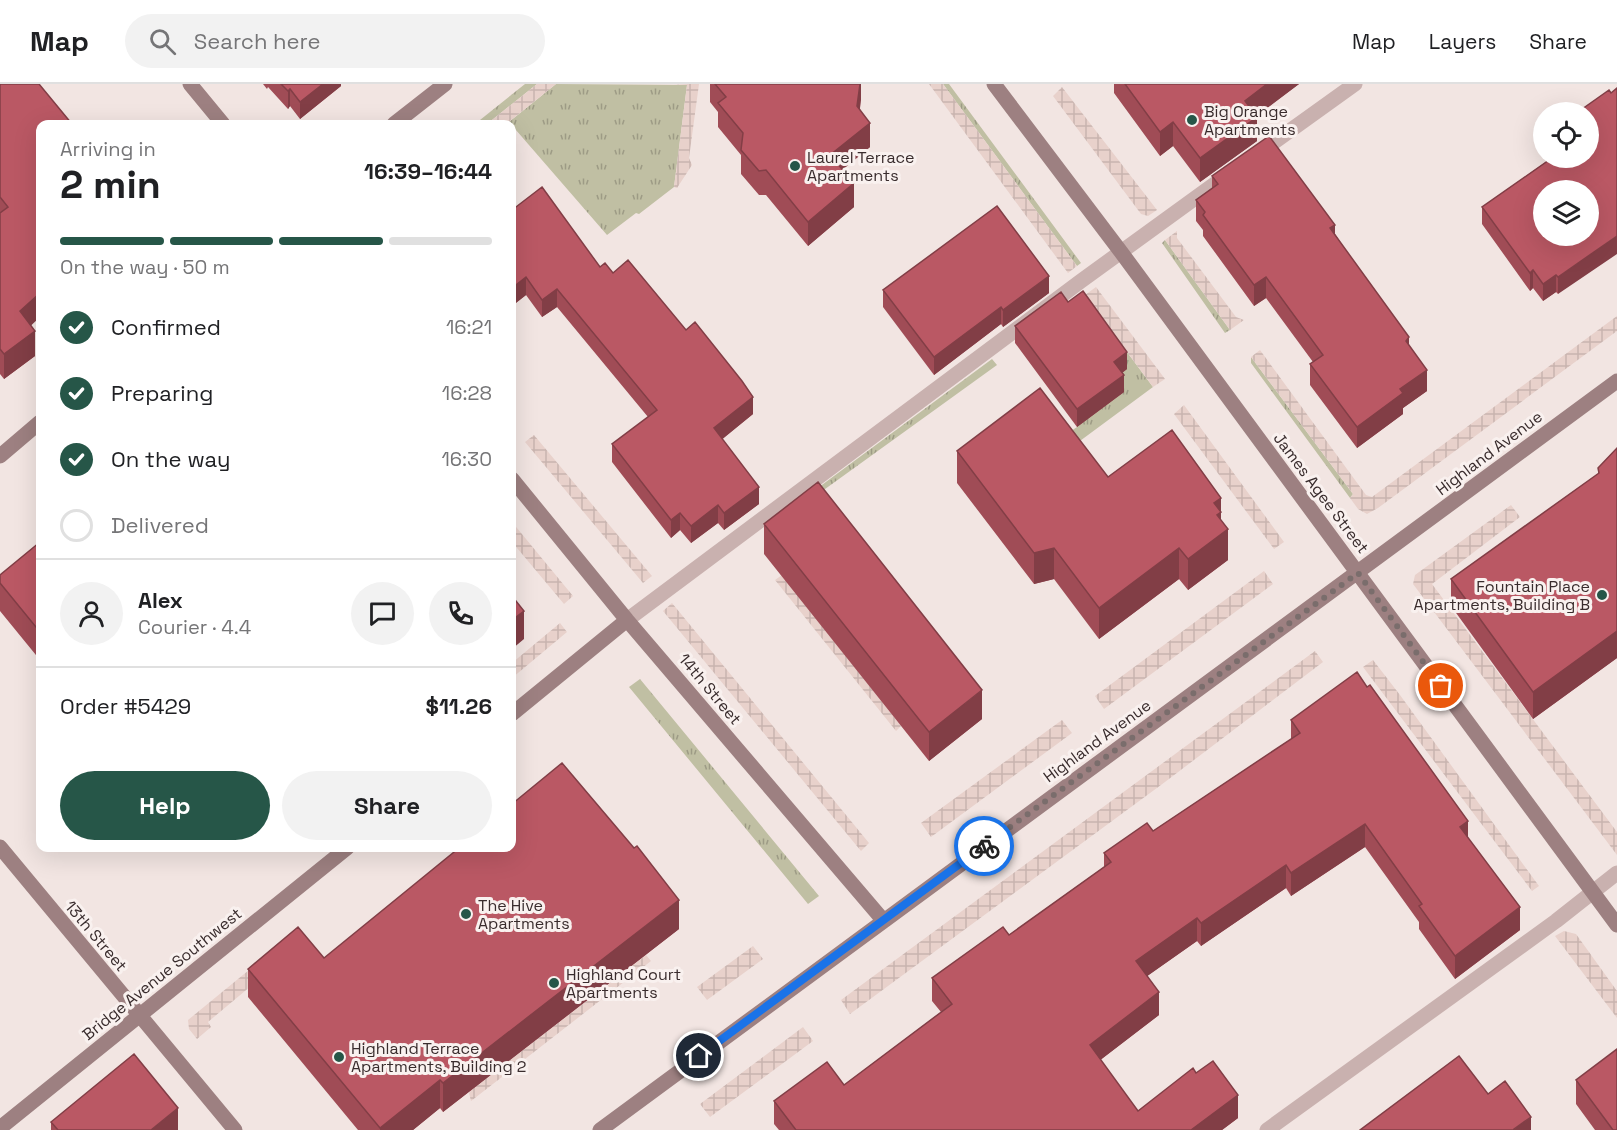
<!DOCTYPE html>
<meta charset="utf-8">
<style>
:root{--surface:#fff;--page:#f2f2f2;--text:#202124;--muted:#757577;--line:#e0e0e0;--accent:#265648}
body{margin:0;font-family:"Space Grotesk",sans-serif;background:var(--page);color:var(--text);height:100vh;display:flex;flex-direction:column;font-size:22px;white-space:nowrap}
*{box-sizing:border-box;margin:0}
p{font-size:20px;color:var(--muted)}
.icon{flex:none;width:33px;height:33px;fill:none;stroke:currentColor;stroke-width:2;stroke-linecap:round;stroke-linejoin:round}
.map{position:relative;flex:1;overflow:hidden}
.side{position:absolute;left:36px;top:36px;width:480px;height:732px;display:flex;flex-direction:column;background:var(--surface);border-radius:12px;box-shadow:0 6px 24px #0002}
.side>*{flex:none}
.buttons{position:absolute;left:1533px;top:18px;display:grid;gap:12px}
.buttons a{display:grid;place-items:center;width:66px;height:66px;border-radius:50%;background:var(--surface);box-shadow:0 6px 24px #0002;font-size:30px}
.pin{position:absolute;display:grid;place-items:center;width:51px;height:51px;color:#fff;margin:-26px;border:3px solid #fff;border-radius:50%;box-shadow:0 2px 6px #0007}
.courier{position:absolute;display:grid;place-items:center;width:60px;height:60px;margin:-30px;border:4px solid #1a73e8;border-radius:50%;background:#fff;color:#222;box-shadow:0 2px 8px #0007}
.overview em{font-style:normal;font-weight:700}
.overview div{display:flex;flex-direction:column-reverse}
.overview{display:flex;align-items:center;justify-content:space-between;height:102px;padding:0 24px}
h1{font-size:39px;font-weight:700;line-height:45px}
.bar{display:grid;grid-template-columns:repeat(4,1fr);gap:9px 6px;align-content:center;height:72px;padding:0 24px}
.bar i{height:8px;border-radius:4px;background:var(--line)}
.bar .on{background:var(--accent)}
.bar p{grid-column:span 4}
.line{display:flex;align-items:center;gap:15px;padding:0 24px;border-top:2px solid var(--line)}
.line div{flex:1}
.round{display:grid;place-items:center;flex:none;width:63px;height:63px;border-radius:32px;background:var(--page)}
ol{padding:0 24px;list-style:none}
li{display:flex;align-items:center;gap:18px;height:66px}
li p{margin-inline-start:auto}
li .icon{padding:6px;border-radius:50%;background:var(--accent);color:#fff;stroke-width:4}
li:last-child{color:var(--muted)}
li i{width:33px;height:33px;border:3px solid var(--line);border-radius:50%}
.primary-button{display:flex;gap:12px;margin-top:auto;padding:12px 24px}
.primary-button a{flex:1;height:69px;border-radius:36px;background:var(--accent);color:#fff;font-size:24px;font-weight:700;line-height:69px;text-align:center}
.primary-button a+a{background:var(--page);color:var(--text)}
header{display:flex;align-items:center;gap:36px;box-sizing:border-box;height:84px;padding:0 30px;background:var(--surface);border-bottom:2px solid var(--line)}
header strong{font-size:28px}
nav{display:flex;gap:33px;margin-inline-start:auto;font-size:21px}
.search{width:420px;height:54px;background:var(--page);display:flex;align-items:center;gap:15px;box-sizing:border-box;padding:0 21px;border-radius:33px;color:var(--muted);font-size:22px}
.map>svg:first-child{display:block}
</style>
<header>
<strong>Map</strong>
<div class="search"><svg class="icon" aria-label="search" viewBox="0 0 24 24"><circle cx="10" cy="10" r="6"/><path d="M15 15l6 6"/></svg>Search here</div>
<nav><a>Map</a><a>Layers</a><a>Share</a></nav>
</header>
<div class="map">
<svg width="1617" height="1046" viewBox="0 0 1617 1046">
<defs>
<pattern id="grass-tufts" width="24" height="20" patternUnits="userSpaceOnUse" patternTransform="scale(1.5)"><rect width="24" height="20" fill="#c0bfa3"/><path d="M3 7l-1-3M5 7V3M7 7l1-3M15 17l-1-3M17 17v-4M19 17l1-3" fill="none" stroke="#9d9b85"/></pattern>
<pattern id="plaza-grid" width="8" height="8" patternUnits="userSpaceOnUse" patternTransform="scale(1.5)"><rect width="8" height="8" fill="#e8d1cb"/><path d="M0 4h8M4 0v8" fill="none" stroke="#c8b4af"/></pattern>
</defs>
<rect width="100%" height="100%" fill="#f2e5e2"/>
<path fill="url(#grass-tufts)" d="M525,0H537L487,40H475Z
M556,0L687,1L674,103L639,130L636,129L607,151L509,38Z
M943,0H949L1081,179L1077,182Z
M1165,156L1230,246L1225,249L1162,159Z
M1121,260L1153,303L1065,368L1056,357L1077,343L1114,295Z
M1251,273L1353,410L1350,414L1251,279Z
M992,275L997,281L814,413L811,409Z
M640,595L819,812L808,820L629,603Z"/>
<path fill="url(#plaza-grid)" d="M537,0H556L506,40H487Z
M674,0H699L689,74L692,81L677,104L674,103L687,1Z
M929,0H943L1077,182L1068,189Z
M1062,3L1157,126L1148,132L1141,130L1053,12Z
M1177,147V154L1236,233L1244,236L1230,246L1165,156Z
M1096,203L1165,295L1153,303L1085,211Z
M1617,232V247L1378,424L1367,430L1358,425L1350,414L1353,410L1251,273L1260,266L1366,411L1372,413Z
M1184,321L1284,458L1274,465L1174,330Z
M534,351L652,492L648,495L643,499L525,358Z
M1511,421L1520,433L1432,500L1617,748V771L1413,500L1415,491Z
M512,438L573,512L564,520L512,458Z
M1264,487L1273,500L1104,625L1095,612Z
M782,491L901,642L896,647L775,496Z
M672,519L869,759L861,767L663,527Z
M560,539L567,548L512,594V579Z
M1315,567L1323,578L1165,698L850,930L841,916Z
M1373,576L1400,611L1539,802L1532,807L1363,583Z
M1062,636L1072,649L931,753L921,739Z
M1564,847L1576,850L1617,907V934L1555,852Z
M288,854L296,864L208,938L211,943L197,955L189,945L188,936Z
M753,862L763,875L707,916L697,903Z
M646,871L651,877L471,1017L469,1009L471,1006Z
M803,943L813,957L710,1033L700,1020Z"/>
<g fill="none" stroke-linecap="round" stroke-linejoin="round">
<path stroke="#c9b1af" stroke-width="15" d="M1259,69L1355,0
M627,536L1081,197L1227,91
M1267,1046L1556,837L1617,789"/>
<path stroke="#9d8081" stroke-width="15" d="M190,0L223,40
M994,0L1121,168L1617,841
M394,40L445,0
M0,372L40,338
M512,395L627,536L883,836
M512,630L627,536
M0,763L235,1046
M0,1044L347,764
M600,1046L1617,297"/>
</g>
<path fill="#a04c56" d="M0,0L35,272L4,295L0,290Z
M263,0H341V2L300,35L290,22L288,25L268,3L267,5Z
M710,0H861L860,25L870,63L842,86L854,123L808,162L766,111H759L741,90V71L718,43V28L710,18Z
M1114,0H1299L1256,32L1257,57L1200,98L1173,62L1160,72L1114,9Z
M1549,74H1588L1558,210L1556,208L1543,217L1533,204L1530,207L1482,140V123L1550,75Z
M1212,92L1335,150L1409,262L1427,307L1403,324V330L1357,364L1310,301V280L1313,278L1266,214L1254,222L1203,152V146L1196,137V116L1212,104Z
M512,126L600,183L613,189L753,330L722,355L759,420L724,446L718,439L691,459L680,446L671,454L612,378V360L648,333L557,223L542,233L526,211L512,222Z
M883,206L1049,209L1003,243L1001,240L934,291L883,223Z
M1068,218L1127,285L1122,289L1124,308L1077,343L1015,259V242Z
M1617,364V574L1533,635L1451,522V495L1598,390V384Z
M957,367L1221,414V436L1228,476L1188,506L1179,495L1099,555L1054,495L1034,500L957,399Z
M764,440L982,635L929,677L764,470Z
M40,458V576L0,527V491Z
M1291,636L1468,754L1520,846L1455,895L1419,845V838L1365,763L1291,812L1286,804L1201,862L1197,857L1147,892L1159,931L1100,976L1138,1027L1196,989L1238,1034L1222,1046H779L774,1040V1017L844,1001L941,928L932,917V894L1009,851L1104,783V769L1153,747L1291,655Z
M679,845L443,1028L440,1024L413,1046H358L248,913V885L324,874Z
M1576,996L1617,1046H1595L1576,1020Z
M51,1038L178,1046H51Z"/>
<path fill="#823e46" d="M323,0H341V2L300,35V18Z
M860,0H861V16L857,46V22Z
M1267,0H1299L1245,41V17Z
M290,5V22L288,25V7Z
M1257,33V57L1200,98V74Z
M1173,38V62L1160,72V48Z
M870,39V63L830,96V71Z
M854,99V123L808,162V138Z
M1335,141V162L1330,144Z
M1617,152V170L1558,210V193Z
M1533,186V204L1530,207V189Z
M1556,191V208L1543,217V200Z
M1049,192V209L1003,243V226Z
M526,193V211L512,222V204Z
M1266,193V214L1254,222V201Z
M557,205V223L542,233V216Z
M40,209V233L20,252V227Z
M1001,223V240L934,291V273Z
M35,247V272L4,295V270Z
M1409,253V274L1406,257Z
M1127,268V285L1114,295V278Z
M1427,286V307L1403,324V330L1357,364V343L1400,305Z
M1124,291V308L1077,343V325Z
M753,313V330L714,362V344Z
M759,403V420L724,446V429Z
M1221,414V450L1228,445V476L1188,506V475L1214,419Z
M718,421V439L691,459V442Z
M680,429V446L671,454V436Z
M1054,464V495L1034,500V469Z
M1179,464V495L1099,555V524Z
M524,527V555L512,565V536Z
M1617,547V574L1533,635V608Z
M982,606V635L929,677V648Z
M1468,737V760L1460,743Z
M1365,740V763L1291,812V789Z
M1286,781V804L1201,862V839Z
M679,816V845L443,1028V999Z
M1520,823V846L1455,895V872Z
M1197,834V857L1136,900V877Z
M1159,908V931L1090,984V961Z
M440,996V1024L413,1046H380V1044Z
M1238,1011V1034L1222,1046H1191Z
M178,1024V1046H151Z
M1531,1033V1046H1514V1045Z"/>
<path fill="#ba5864" stroke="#823e46" stroke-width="1.5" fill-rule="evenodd" d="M0,0H39L72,40H40V209L20,227L35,247L4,270L0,265V129L8,123L0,113Z
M281,0H323L300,18L290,5L288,7Z
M715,0H860L857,22L870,39L830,71L854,99L808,138L766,86L759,87L741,66L743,49L718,19L726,13Z
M1125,0H1267L1245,17L1257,33L1200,74L1173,38L1160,48Z
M1617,4V152L1558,193L1556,191L1543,200L1533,186L1530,189L1482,123L1552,74H1588V28H1578L1609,6L1611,9ZM1544,106H1588V152H1544Z
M1269,52L1335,141L1330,144L1409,253L1406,257L1427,286L1400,305L1403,309L1357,343L1310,280L1323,271L1266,193L1254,201L1203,131L1205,128L1196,116L1218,100L1212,92Z
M542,103L600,183L605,179L613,189L628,176L686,246L695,238L742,297L753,313L714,344L759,403L724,429L718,421L691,442L680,429L671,436L612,360L657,326L557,205L542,216L526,193L512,204V126Z
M997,122L1049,192L1003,226L1001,223L934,273L883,206Z
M1083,207L1127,268L1114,278L1124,291L1077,325L1015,242L1061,208L1068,218Z
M1040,304L1108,393L1172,346L1221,414L1214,419L1221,428L1217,431L1228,445L1188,475L1179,464L1099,524L1054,464L1034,469L957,367Z
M1617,364V547L1533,608L1451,495L1599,389L1598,384Z
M818,398L982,606L929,648L764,440Z
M40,458V548L0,499V491Z
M512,512L524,527L512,536Z
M1357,588L1367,603L1370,601L1468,737L1460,743L1520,823L1455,872L1419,822L1422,820L1365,740L1291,789L1286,781L1201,839L1197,834L1136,877L1159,908L1090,961L1138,1027L1193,984L1196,989L1213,977L1238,1011L1191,1046H796L774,1017L827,978L844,1001L952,920L932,894L1003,843L1009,851L1111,778L1104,769L1147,739L1153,747L1300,649L1291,636Z
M562,679L634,764L637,762L679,816L443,999L440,996L380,1044L248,885L298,843L324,874L459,764H512V720Z
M1617,965V1046H1613L1576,996Z
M134,970L178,1024L151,1046H58L51,1038Z
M1459,972L1488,1010L1505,997L1531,1033L1514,1045L1515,1046H1360Z"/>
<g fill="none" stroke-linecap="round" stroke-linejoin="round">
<path stroke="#7a6d6c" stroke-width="6" stroke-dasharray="0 10.8" d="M984,762L1358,489L1441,602"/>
<path stroke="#1a73e8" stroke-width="8" d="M699,972L984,762"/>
</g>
<g fill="#265648" stroke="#f9f1ef" stroke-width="2">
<circle cx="1192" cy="36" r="6"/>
<circle cx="795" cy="82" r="6"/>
<circle cx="1602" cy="511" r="6"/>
<circle cx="466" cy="830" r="6"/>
<circle cx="554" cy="899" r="6"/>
<circle cx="339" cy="973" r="6"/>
</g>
<g text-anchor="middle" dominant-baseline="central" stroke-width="6" stroke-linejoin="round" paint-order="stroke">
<g font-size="16" fill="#392c2d" stroke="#f9f1ef" text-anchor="start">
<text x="1204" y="27">Big Orange<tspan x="1204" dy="18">Apartments</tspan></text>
<text x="807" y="73">Laurel Terrace<tspan x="807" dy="18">Apartments</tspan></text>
<text x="1590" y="502" text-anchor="end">Fountain Place<tspan x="1590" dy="18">Apartments, Building B</tspan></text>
<text x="478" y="821">The Hive<tspan x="478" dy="18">Apartments</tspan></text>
<text x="566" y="890">Highland Court<tspan x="566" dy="18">Apartments</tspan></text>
<text x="351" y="964">Highland Terrace<tspan x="351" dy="18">Apartments, Building 2</tspan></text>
</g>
<g font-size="16" fill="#392c2d" stroke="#f9f1ef">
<text transform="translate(1489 369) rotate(-37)">Highland Avenue</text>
<text transform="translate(1321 409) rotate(53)">James Agee Street</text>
<text transform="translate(710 605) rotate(50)">14th Street</text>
<text transform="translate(1097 657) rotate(-36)">Highland Avenue</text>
<text transform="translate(96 852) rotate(50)">13th Street</text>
<text transform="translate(162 890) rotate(-39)">Bridge Avenue Southwest</text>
</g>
</g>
</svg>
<div class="buttons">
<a><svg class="icon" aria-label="locate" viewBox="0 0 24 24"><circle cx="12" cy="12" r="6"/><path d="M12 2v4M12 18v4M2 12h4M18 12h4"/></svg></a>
<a><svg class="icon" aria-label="layers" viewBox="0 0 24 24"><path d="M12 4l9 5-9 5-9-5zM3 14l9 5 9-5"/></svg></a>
</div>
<div class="pin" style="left:1441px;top:602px;background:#ea580c"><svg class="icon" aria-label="bag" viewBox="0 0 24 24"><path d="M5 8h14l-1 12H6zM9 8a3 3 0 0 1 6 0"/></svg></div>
<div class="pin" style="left:699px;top:972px;background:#1f2937"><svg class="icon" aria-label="home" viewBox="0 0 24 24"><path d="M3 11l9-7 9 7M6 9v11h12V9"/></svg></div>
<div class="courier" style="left:984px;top:762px"><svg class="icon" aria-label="bike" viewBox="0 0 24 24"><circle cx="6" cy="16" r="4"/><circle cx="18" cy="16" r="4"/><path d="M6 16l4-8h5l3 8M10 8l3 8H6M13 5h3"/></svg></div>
<section class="side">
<div class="overview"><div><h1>2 min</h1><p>Arriving in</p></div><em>16:39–16:44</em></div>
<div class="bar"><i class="on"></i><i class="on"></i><i class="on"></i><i></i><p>On the way · 50 m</p></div>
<ol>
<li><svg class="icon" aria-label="check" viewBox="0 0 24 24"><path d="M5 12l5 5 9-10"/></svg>Confirmed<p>16:21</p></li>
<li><svg class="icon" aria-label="check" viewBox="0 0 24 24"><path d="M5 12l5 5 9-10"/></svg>Preparing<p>16:28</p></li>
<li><svg class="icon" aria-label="check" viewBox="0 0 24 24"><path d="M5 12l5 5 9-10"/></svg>On the way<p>16:30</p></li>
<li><i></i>Delivered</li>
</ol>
<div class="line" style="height:108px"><a class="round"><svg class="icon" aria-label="person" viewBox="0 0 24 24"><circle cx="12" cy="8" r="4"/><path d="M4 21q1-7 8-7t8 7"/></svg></a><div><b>Alex</b><p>Courier · 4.4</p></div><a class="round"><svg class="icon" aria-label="chat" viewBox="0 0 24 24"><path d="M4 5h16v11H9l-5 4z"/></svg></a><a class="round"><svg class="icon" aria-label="phone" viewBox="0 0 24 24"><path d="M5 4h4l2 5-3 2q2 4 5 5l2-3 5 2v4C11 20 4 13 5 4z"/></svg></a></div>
<div class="line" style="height:78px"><div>Order #5429</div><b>$11.26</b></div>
<div class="primary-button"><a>Help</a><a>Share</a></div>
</section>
</div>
